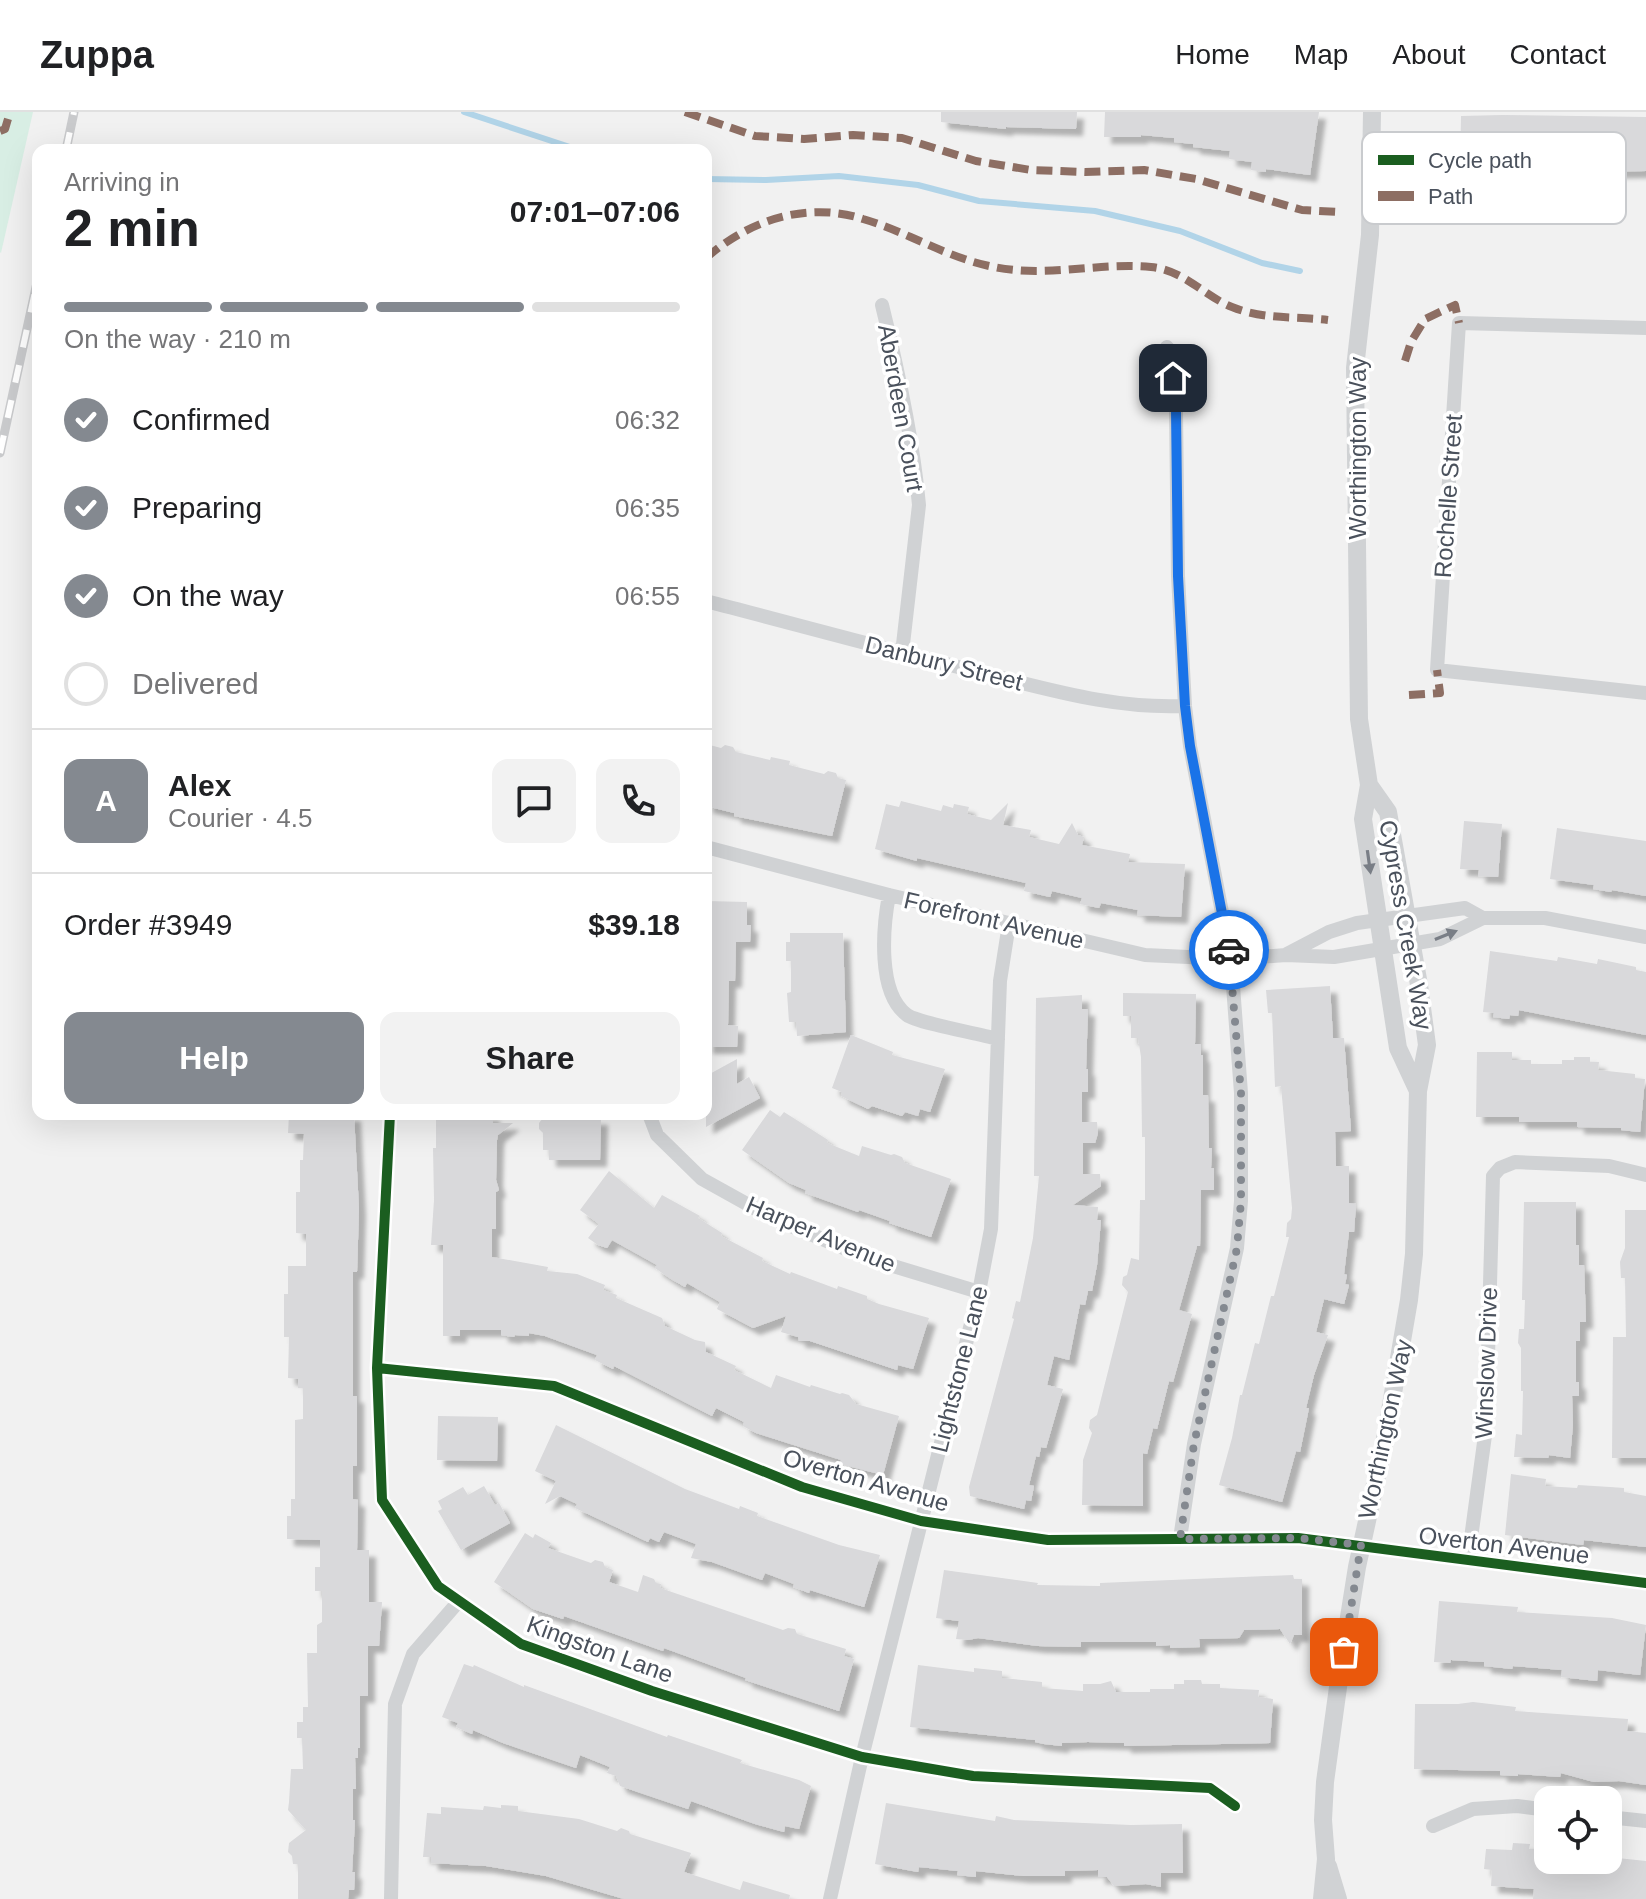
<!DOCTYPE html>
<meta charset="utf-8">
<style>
:root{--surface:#fff;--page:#f2f2f2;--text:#202124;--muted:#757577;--line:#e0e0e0;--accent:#848990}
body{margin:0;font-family:Helvetica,sans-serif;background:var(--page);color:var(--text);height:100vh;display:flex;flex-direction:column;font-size:30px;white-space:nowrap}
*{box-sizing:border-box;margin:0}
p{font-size:26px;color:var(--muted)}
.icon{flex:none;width:44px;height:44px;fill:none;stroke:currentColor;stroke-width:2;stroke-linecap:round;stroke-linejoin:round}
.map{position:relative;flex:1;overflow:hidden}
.side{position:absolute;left:32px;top:32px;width:680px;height:976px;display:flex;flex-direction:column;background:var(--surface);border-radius:16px;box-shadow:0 8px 32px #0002}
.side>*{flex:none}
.controls{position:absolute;left:1534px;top:1674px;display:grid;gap:16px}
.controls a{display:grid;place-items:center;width:88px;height:88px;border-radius:16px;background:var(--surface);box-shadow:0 8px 32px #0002;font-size:40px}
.pin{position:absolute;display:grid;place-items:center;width:68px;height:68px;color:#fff;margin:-34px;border-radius:16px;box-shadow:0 4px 12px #0006}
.courier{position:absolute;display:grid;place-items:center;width:80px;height:80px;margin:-40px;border:6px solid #1a73e8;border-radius:50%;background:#fff;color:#222;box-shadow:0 2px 10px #0007}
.summary em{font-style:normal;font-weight:600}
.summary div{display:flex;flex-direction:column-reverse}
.summary{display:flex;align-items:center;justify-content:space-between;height:136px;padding:0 32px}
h1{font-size:52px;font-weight:600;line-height:60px}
.bar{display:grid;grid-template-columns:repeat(4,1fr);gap:12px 8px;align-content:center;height:96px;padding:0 32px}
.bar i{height:10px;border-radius:6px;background:var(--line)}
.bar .active{background:var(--accent)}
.bar p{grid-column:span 4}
.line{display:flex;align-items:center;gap:20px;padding:0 32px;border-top:2px solid var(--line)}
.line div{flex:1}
.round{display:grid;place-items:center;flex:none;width:84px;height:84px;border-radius:16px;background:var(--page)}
ol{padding:0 32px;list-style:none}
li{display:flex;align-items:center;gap:24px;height:88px}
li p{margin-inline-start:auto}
li .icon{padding:8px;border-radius:50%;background:var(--accent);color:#fff;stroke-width:4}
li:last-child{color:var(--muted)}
li i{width:44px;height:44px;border:4px solid var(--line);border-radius:50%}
.primary-button{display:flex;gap:16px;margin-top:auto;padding:16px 32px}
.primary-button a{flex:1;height:92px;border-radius:16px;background:var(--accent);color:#fff;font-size:32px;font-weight:600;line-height:92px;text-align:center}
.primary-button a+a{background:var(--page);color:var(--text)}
header{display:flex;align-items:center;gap:48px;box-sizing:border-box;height:112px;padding:0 40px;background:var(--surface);border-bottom:2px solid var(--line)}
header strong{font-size:38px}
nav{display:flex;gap:44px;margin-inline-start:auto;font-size:28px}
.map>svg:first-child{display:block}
</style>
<header>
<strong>Zuppa</strong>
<nav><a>Home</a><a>Map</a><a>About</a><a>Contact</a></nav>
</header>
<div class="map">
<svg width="1646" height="1787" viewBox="0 0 1646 1787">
<defs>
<filter id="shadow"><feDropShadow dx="7" dy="7" stdDeviation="2" flood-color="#0004"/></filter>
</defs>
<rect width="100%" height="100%" fill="#f1f1f1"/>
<path fill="#d8eee4" d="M0,0H33L1,141L0,140Z"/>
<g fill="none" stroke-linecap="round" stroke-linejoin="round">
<path stroke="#b1d4e8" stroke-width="6" d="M464,0L579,38
M706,67L766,68L839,64L918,73L979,89L1095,99L1180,119L1262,151L1300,159"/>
</g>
<path fill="#d9d9db" filter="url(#shadow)" d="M941,0H1077L1076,17L1006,15V17L941,10Z
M1105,0H1319L1310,63L1266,57V60L1251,58L1252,50L1229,47L1230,39L1193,35V32L1174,30V26L1141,23V25H1104Z
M1502,3L1646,5V59L1580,60V64L1502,63V59L1460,58L1461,4Z
M706,632L721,636L725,633L733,635L736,640L770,648L771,645L790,649L789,653L824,662L828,659L836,661L838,666L846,668L832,724L734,704V701L706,694Z
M901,689L941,699L943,693L953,696L954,692L969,695L967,702L991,708L1008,691L1003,713L1031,718L1029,725L1059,732L1072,711L1078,723L1084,725L1082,733L1130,742L1128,750L1185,752L1181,805L1137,803L1138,798L1101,791L1099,796L1080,792L1082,786L1052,779L1050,785L1024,779L1026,771L917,746V749L875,737L886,692L899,695Z
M1464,709L1502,712L1498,765L1478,764L1479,758L1460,757Z
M1557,716L1646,729V784L1612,778L1611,780L1593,777L1594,773L1550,767Z
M706,789L747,790V813H751L750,830H736L735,869H729L728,913L738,914L737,935H706Z
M790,821H843L846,920L797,924L796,910H789L787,881L791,880V849H786V830H790Z
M1490,839L1557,849L1558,845L1597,852L1598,847L1636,855V858L1646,860V923L1519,898L1518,904L1510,903L1509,907L1493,905L1494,901L1483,900Z
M1330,874L1333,926H1344L1351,1019L1335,1020L1336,1054H1349V1091L1356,1092L1354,1120H1349L1344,1162L1347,1163L1345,1172L1349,1173L1344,1192L1324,1187L1316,1220L1328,1223L1314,1263L1306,1296H1309L1300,1340L1296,1339L1282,1390L1219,1373L1232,1326L1240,1283H1242L1255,1231L1259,1232L1271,1184H1274L1289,1125H1286L1287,1111L1291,1107L1292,1096L1281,974L1275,975L1272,901H1268L1266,878Z
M1123,881L1196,882L1195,932H1201V943H1203V983H1208L1209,1036H1212L1211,1056H1214V1078H1201L1200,1134H1197L1179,1198L1192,1202L1173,1270L1169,1269L1157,1317L1153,1316L1147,1342L1143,1341V1394L1082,1393L1083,1348L1092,1321L1089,1316L1090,1308L1097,1303L1128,1180L1122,1173L1123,1165L1127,1163L1131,1146L1139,1148L1140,1088H1145V1025H1142L1141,945L1138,926H1131V904H1123Z
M1082,883V897H1088L1086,957H1088V980H1082V1010H1097L1098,1021L1095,1031H1083V1062H1100L1101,1074L1073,1093L1098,1095L1097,1108H1101L1097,1153L1092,1179H1088L1085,1193L1080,1192L1069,1248L1054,1244L1047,1273L1063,1277L1046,1336L1041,1335L1039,1345L1036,1344L1029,1373L1034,1374L1031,1389L1026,1388L1024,1397L970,1384L969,1375L1014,1207L1012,1206L1016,1189L1020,1190L1033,1126L1039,1064H1034L1036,886Z
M851,923L893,940L892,943L945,957L930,1000L920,997L918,1004L905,1000L902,1004L872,994L868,997L841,984L842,980L832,976Z
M1477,940H1512V948H1531V952H1562V948H1574V945H1590V950H1599L1598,958L1635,962V966L1645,967L1640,1020L1621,1018V1016L1577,1015V1010H1519V1005H1476Z
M737,947V972L749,965L760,986L706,1015V964Z
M770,998L780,1005L784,1000L828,1028L827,1031L859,1044L862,1034L891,1043L894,1042L902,1045L905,1051L951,1067L931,1125L889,1111L890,1109L859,1098L858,1100L805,1081L806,1078L789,1071L742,1038Z
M289,1002H354L359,1097L357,1160H353V1284H357V1354H353V1387L358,1388L357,1438H369V1490H382L379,1534H368V1584H360V1636H358V1646H355L356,1677H353V1708H355L352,1760H355L354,1778H349L348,1787H298V1752H293L292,1744L288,1740L289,1731L306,1718L288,1698L289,1690L291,1657H303L302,1626H297V1610H303V1595H308L307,1541H317V1513L322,1510V1479H315V1455H320V1428L287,1427V1404H291V1387H295V1308L303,1307V1276H298V1267L288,1266L289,1225H284V1182H288V1154H306V1122L296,1121V1080H300V1048H303L304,1022L288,1021Z
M436,1002H493V1011H513L498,1023L497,1028L496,1068L499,1078L496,1080V1117H492V1145L548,1155L547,1159L577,1162L605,1173L603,1178L617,1183L616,1186L662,1206L665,1214L695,1228L705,1230L706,1240L736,1254L734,1258L771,1276L776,1263L810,1275L811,1273L840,1282L842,1281L849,1283L856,1292L899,1304L883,1363L840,1352L841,1348L756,1321L743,1314L744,1310L716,1296L712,1304L614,1254L613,1257L595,1248L597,1243L545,1224L529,1221V1224L515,1223L514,1225L501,1223V1218H460V1224H443V1133H431L434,1088L433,1036H436Z
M543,1006H601L600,1048H549V1038H543V1021L539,1017V1011Z
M609,1059L654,1096L662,1083L700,1104L698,1106L722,1121L721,1124L763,1146L762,1149L790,1162L791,1160L837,1177L838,1174L867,1184V1187L879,1192L929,1206L913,1257L898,1253L897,1258L810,1229H799L798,1225L781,1220L786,1204L753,1216L717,1197L720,1190L687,1171L685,1175L671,1167L655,1156L657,1153L612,1128L607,1136L598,1133L588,1126L599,1112L580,1098Z
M1524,1090H1576V1133H1579V1153H1584L1586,1210H1580V1229H1576V1270H1579V1284H1572L1573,1312L1570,1346L1549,1343L1548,1346L1514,1345L1516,1322L1522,1323L1523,1279H1521V1236L1518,1231L1519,1217H1524L1525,1188H1522Z
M1625,1098H1646V1346H1612L1613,1225H1626L1625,1166H1621L1620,1150L1625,1136Z
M438,1304L498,1305L497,1349L437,1348Z
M556,1313L685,1377L739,1397L740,1394L758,1401L757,1404L839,1433L880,1443L864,1495L810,1478L809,1481L793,1475L794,1472L765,1461L762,1468L712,1450L691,1446L696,1432L664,1420L659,1430L650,1426L648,1430L575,1396L577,1392L560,1384L545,1392L556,1369L535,1359Z
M1511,1362L1546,1367L1545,1374L1577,1376L1578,1373L1610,1375L1624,1376V1380L1646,1384V1435L1584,1428L1583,1433L1505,1423Z
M484,1374L495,1393L499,1391L510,1411L461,1438L438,1399L442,1397L438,1389L463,1375L468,1383Z
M525,1421L533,1426L535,1422L551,1431L548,1436L591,1451L595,1448L603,1450L605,1455L613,1458L609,1470L638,1480L643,1463L654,1467L656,1471L661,1472L660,1476L783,1518L788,1516L795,1517L797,1522L846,1537L844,1544L854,1547L839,1599L745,1568L746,1566L664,1536L663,1539L564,1504L563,1507L533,1497L494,1470Z
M944,1458L1038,1471L1037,1473L1100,1474V1471L1293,1463L1294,1467H1302V1523H1294L1290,1532L1280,1517L1244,1518L1239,1526L1199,1527L1200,1535L1170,1536V1533L1156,1534V1530H1081V1535L1038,1534L978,1526L968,1528L956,1527L959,1509L936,1506Z
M1439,1489L1518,1495L1517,1500L1612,1506L1646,1513L1640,1563L1598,1558L1597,1569L1561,1565L1562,1558L1513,1554L1512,1557L1484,1554V1550L1451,1548L1450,1551L1434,1550Z
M464,1552L473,1555L474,1553L524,1575V1573L667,1625L668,1623L742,1648L740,1651L799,1668L811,1674L799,1717L785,1714L784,1720L755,1712L691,1689L688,1697L620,1674L616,1664L607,1661L610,1655L580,1643L576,1656L503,1631L473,1618L472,1622L456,1615L458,1611L442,1605Z
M918,1553L974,1560V1556L1002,1559V1566L1042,1570V1576L1083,1579V1572H1100L1111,1569L1116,1580H1150V1577H1174V1572H1184V1568H1201L1202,1572H1220V1576L1259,1578L1258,1585L1273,1587L1270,1631L1124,1634V1631L1088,1630L1062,1631V1634L1044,1632L1035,1630V1628L910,1615Z
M1473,1590L1516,1595L1515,1599L1628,1607L1627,1619L1646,1621V1673L1619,1669L1594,1670L1561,1661L1560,1665L1518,1662V1664L1500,1663V1659L1414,1657L1415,1592H1458Z
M886,1691L995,1709L996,1704L1014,1708L1131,1713L1182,1712L1183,1761H1161V1775L1146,1772L1114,1774L1107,1765H1098V1758L1065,1759V1764H1023L976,1759V1765L957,1763L958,1759L919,1755L918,1760L875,1752Z
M501,1693L518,1694V1699L579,1707L617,1719L621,1716L629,1719L630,1722L691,1741L684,1760L740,1778L743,1769L790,1783L789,1787H624L546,1764L486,1754L431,1751V1745H423L427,1701L441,1702V1695L483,1698L484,1694L501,1696Z
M1513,1731L1530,1732L1529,1737H1548V1748H1608V1745L1646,1749V1787H1533L1534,1777L1491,1774L1492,1758L1484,1757L1486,1737L1512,1738Z"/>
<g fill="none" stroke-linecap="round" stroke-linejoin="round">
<path stroke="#d0d2d4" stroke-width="14" d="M882,193C898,258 913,326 919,393L902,541
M1646,216L1459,211L1437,558L1646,581
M1167,235L1176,298L1178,464L1185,594L1190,634L1231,847L1241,981V1089L1237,1136L1194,1332L1180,1427
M706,489C798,513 890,538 982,561C1052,578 1113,597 1185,594
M706,735L889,783L1145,843L1231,847L1286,843L1334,845L1440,827L1483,806H1545L1646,825
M889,783C883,815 877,881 907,903C918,911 980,922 998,927
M1287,842L1329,820L1357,811L1465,796L1483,806
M390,1002L377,1256L382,1388L438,1474L521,1532L652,1579L862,1645L973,1664L1210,1676L1235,1694
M649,1002L657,1023L702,1067L772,1106L870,1147L979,1180
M377,1256L554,1274L802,1375L921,1409L1048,1428L1298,1426L1646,1471
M1468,1448L1486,1316L1493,1064L1500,1056L1515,1050L1609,1054L1646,1063
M1608,1705L1646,1709
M1433,1714L1473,1697L1517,1694L1548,1698
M391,1787L395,1592L413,1542L459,1489
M830,1787L862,1645L979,1180L991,1117L1000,869L1009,812"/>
<path stroke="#d0d2d4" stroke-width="18" d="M1372,0L1370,123L1355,256L1359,607L1369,673L1363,707L1398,936L1418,979
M1328,1754L1338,1787
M1322,1787L1326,1747L1323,1708L1325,1670L1339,1568L1357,1455L1386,1322L1409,1188L1414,1142L1418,979L1427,933L1419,873L1388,700L1369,673"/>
<defs>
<path id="rail" d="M66,38L74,0
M0,341L38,166"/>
</defs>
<use href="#rail" stroke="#c9cacc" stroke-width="9"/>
<use href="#rail" stroke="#fff" stroke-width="6" stroke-dasharray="18" stroke-linecap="butt"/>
<path stroke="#8d6e63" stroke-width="8" stroke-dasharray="16 8" stroke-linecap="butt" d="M685,0L755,24L804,27L853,23L902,26L976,49L1031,58L1085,60L1144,58L1196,67L1302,98L1338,100
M0,19L5,17L10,0
M706,146C749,108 807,89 863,107C908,120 947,146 994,155C1047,166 1099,150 1151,155C1184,158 1204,184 1232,195C1264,208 1295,204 1328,208
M1405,249L1411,230L1425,207L1455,193L1459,211
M1409,583L1440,581L1437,558"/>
<defs>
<path id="cycleway" d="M390,1002L377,1256L382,1388L438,1474L521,1532L652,1579L862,1645L973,1664L1210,1676L1235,1694
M377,1256L554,1274L802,1375L921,1409L1048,1428L1298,1426L1646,1471"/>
</defs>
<use href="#cycleway" stroke="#fff" stroke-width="15"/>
<use href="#cycleway" stroke="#1b5e20" stroke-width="10"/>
</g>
<defs><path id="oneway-solid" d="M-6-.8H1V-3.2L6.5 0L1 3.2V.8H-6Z" transform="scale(2)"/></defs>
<g fill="#797e86">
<use href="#oneway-solid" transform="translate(1369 750) rotate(82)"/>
<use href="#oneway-solid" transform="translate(1446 823) rotate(-22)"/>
</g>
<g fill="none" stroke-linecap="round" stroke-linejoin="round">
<path stroke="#848990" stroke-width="8" stroke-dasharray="0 14.4" d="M1229,838L1241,981V1089L1237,1136L1194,1332L1180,1427L1298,1426L1361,1433L1344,1540"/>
<path stroke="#1a73e8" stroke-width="10" d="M1173,266L1176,298L1178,464L1185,594L1190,634L1229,838"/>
</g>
<g text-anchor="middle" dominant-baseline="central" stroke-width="7" stroke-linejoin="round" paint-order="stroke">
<g font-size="24" fill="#4a515c" stroke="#fff">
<text transform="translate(901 296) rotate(80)">Aberdeen Court</text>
<text transform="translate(1357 336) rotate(-90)">Worthington Way</text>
<text transform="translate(1448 384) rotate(-86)">Rochelle Street</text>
<text transform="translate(944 551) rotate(14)">Danbury Street</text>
<text transform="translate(994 808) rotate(13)">Forefront Avenue</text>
<text transform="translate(1406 813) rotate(80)">Cypress Creek Way</text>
<text transform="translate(821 1122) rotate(23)">Harper Avenue</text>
<text transform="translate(1486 1251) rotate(-88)">Winslow Drive</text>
<text transform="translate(959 1257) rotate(-76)">Lightstone Lane</text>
<text transform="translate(1385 1317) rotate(-78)">Worthington Way</text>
<text transform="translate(866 1368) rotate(16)">Overton Avenue</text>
<text transform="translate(1504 1433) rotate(7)">Overton Avenue</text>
<text transform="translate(600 1537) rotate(20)">Kingston Lane</text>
</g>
</g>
<rect x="1362" y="20" width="264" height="92" rx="12" fill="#fff" stroke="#c9cbce" stroke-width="2"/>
<rect x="1378" y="43" width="36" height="10" fill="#1b5e20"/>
<rect x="1378" y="79" width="36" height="10" fill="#8d6e63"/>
<g font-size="22" fill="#4a515c">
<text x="1428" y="56">Cycle path</text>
<text x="1428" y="92">Path</text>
</g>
</svg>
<div class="controls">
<a><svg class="icon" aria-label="locate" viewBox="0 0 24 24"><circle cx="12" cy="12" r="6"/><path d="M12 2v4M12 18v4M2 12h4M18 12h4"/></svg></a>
</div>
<div class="pin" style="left:1344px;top:1540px;background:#ea580c"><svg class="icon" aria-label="bag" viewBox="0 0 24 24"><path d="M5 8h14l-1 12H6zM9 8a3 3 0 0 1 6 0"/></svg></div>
<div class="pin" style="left:1173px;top:266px;background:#1f2937"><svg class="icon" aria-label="home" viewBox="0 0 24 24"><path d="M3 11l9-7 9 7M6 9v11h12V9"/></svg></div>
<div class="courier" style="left:1229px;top:838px"><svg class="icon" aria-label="car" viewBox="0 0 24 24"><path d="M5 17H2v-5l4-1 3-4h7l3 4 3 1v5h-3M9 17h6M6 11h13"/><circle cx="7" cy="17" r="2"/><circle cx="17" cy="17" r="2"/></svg></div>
<section class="side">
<div class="summary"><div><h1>2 min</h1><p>Arriving in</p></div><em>07:01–07:06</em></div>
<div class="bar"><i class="active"></i><i class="active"></i><i class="active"></i><i></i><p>On the way · 210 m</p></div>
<ol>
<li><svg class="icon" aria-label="check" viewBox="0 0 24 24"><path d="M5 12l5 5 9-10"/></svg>Confirmed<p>06:32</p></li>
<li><svg class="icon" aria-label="check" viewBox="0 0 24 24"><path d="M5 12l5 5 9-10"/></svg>Preparing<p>06:35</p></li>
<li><svg class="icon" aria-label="check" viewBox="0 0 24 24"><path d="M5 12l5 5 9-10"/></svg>On the way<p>06:55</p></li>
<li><i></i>Delivered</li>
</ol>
<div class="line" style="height:144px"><b class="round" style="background:var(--accent);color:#fff">A</b><div><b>Alex</b><p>Courier · 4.5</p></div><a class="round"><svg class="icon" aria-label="chat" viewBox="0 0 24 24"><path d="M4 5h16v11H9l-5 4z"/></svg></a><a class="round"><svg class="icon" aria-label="phone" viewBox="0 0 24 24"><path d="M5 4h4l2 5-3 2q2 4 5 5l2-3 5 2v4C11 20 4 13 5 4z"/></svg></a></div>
<div class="line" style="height:104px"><div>Order #3949</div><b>$39.18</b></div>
<div class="primary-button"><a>Help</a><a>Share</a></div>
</section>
</div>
